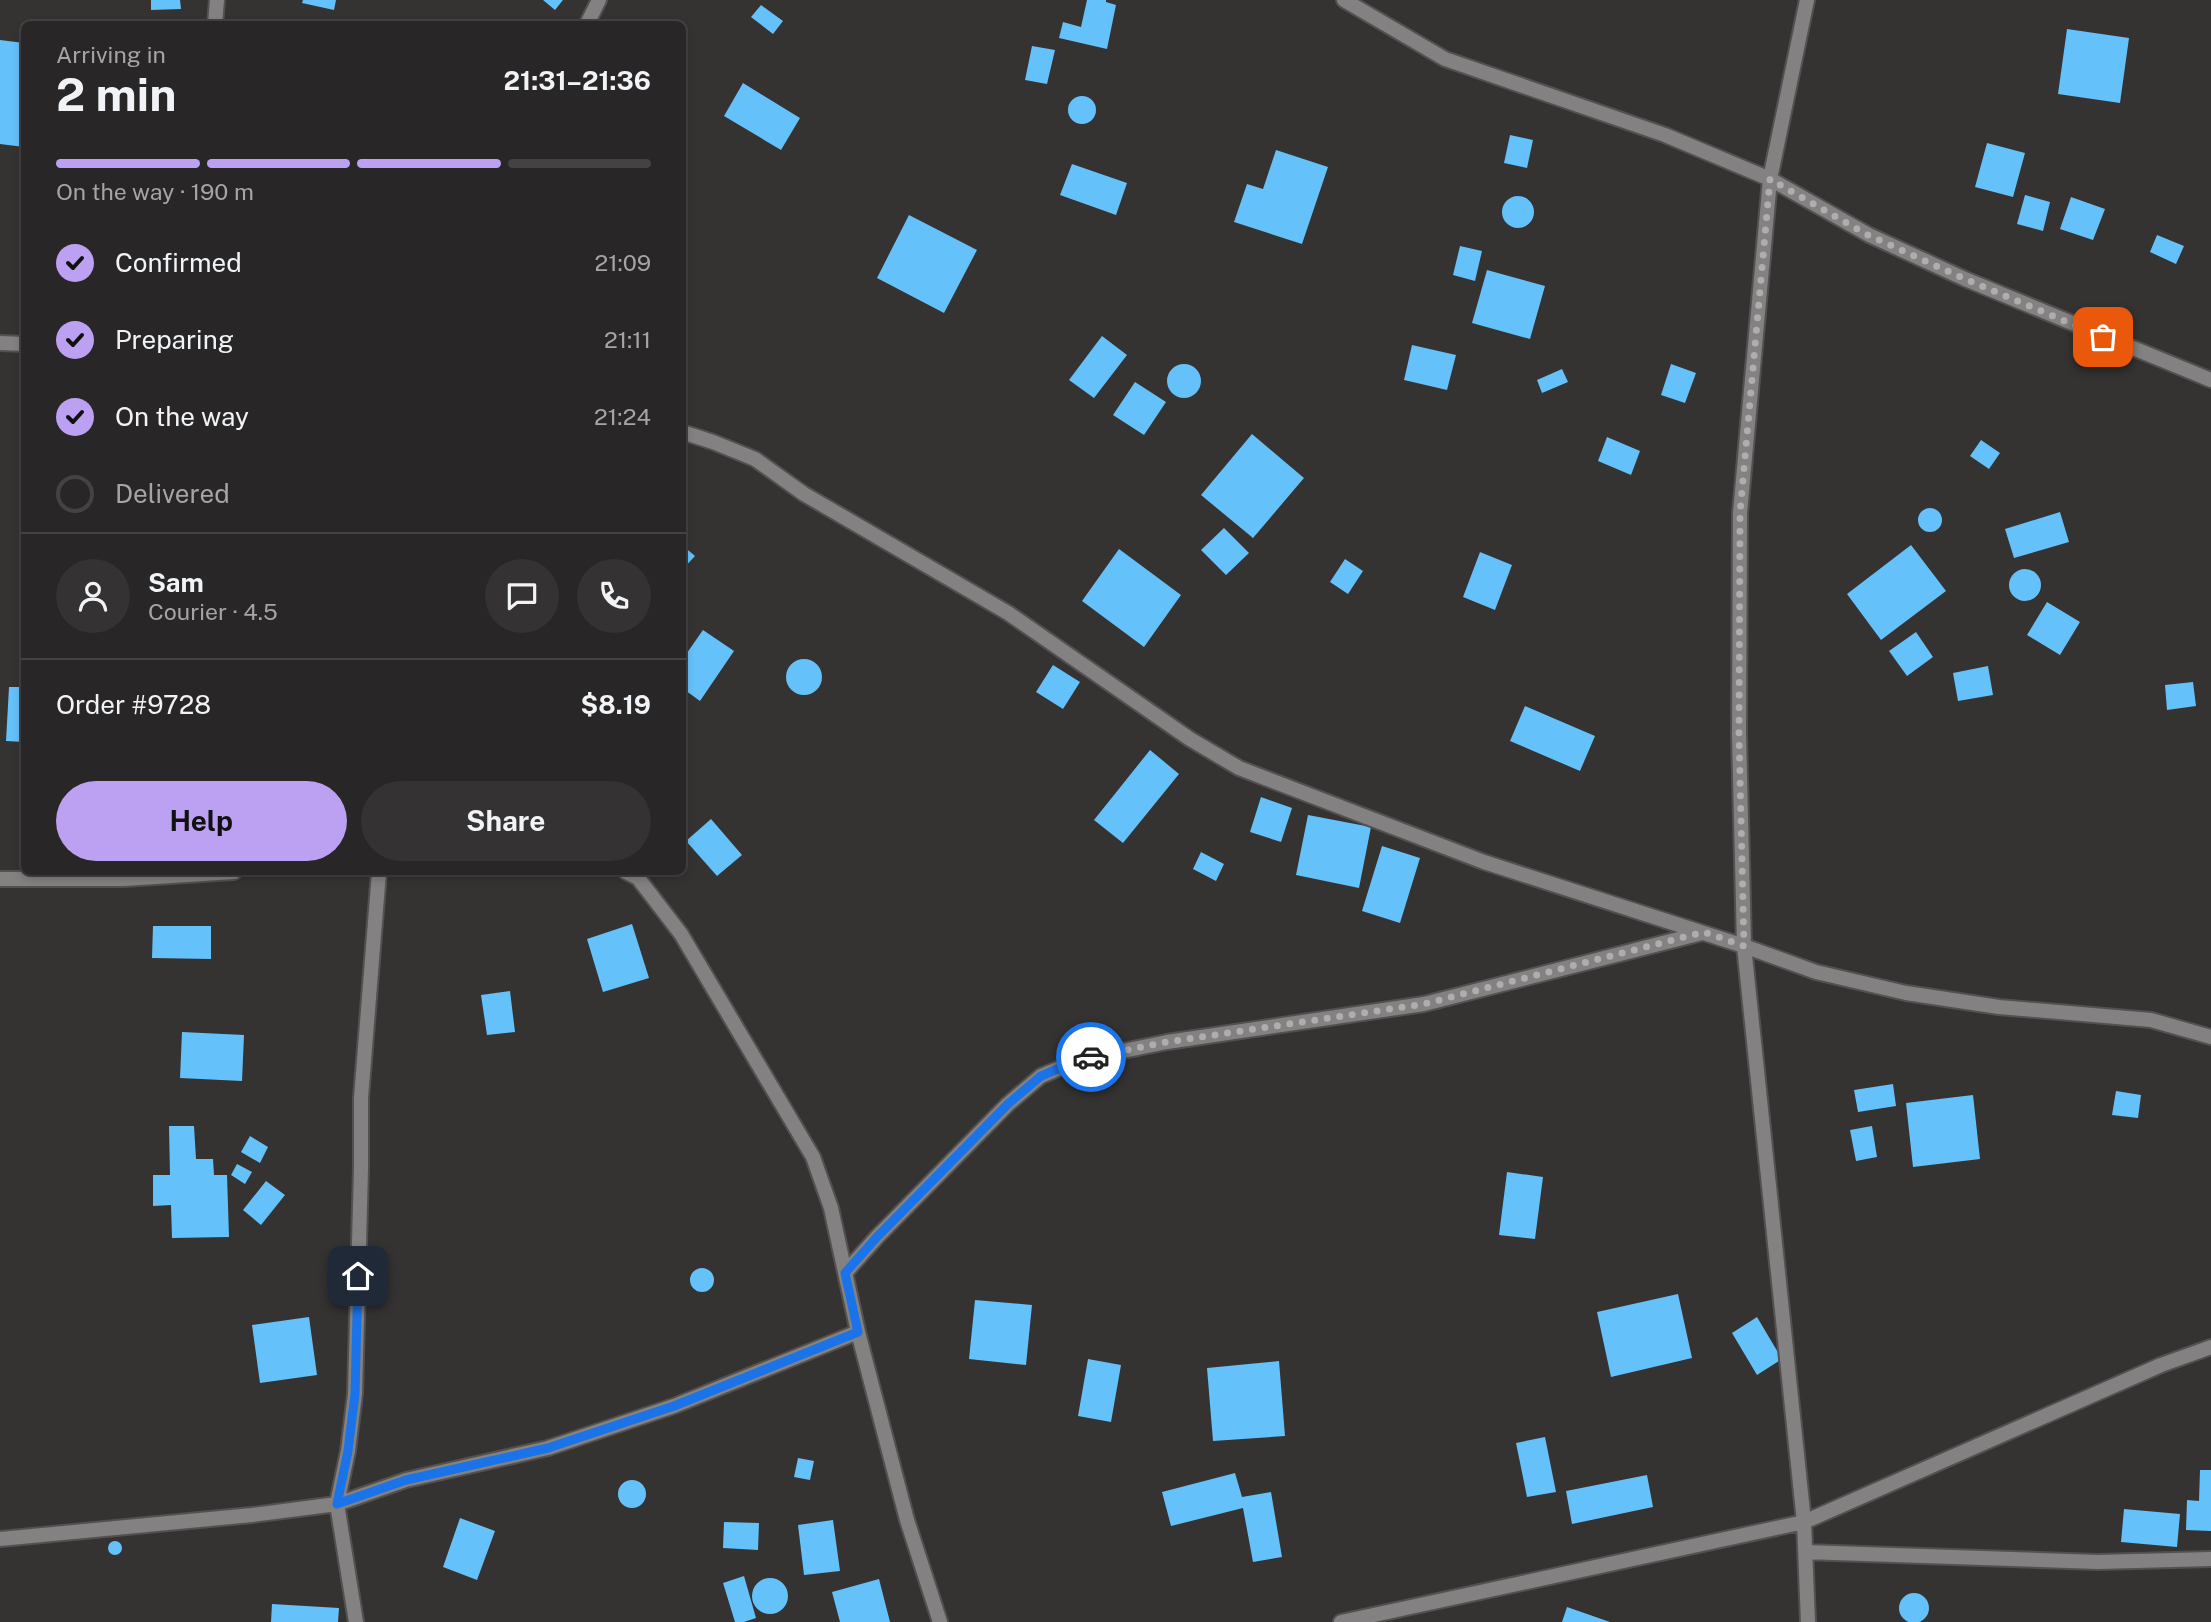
<!DOCTYPE html>
<meta charset="utf-8">
<style>
:root{--surface:#282626;--page:#343232;--text:#f1f3f6;--muted:#a5a5a7;--line:#444343;--accent:#bca0f2}
body{margin:0;font-family:"Public Sans",sans-serif;background:var(--page);color:var(--text);height:100vh;display:flex;flex-direction:column;font-size:26px;white-space:nowrap}
*{box-sizing:border-box;margin:0}
p{font-size:23px;color:var(--muted)}
.icon{flex:none;width:38px;height:38px;fill:none;stroke:currentColor;stroke-width:2;stroke-linecap:round;stroke-linejoin:round}
.map{position:relative;flex:1;overflow:hidden}
.drawer{position:absolute;left:21px;top:21px;width:665px;height:854px;display:flex;flex-direction:column;background:var(--surface);border-radius:10px;box-shadow:0 4px 10px #0003,0 0 0 2px var(--line)}
.drawer>*{flex:none}
.pin{position:absolute;display:grid;place-items:center;width:60px;height:60px;color:#fff;margin:-30px;border-radius:14px;box-shadow:0 4px 10px #0006}
.courier{position:absolute;display:grid;place-items:center;width:70px;height:70px;margin:-35px;border:5px solid #1a73e8;border-radius:50%;background:#fff;color:#222;box-shadow:0 2px 9px #0007}
.overview em{font-style:normal;font-weight:700}
.overview div{display:flex;flex-direction:column-reverse}
.overview{display:flex;align-items:center;justify-content:space-between;height:119px;padding:0 35px}
h1{font-size:46px;font-weight:700;line-height:52px}
.bar{display:grid;grid-template-columns:repeat(4,1fr);gap:10px 7px;align-content:center;height:84px;padding:0 35px}
.bar i{height:9px;border-radius:5px;background:var(--line)}
.bar .on{background:var(--accent)}
.bar p{grid-column:span 4}
.line{display:flex;align-items:center;gap:18px;padding:0 35px;border-top:2px solid var(--line)}
.line div{flex:1}
.round{display:grid;place-items:center;flex:none;width:74px;height:74px;border-radius:37px;background:var(--page)}
ol{padding:0 35px;list-style:none}
li{display:flex;align-items:center;gap:21px;height:77px}
li p{margin-inline-start:auto}
li .icon{padding:7px;border-radius:50%;background:var(--accent);color:#111;stroke-width:4}
li:last-child{color:var(--muted)}
li i{width:38px;height:38px;border:4px solid var(--line);border-radius:50%}
.cta{display:flex;gap:14px;margin-top:auto;padding:14px 35px}
.cta a{flex:1;height:80px;border-radius:42px;background:var(--accent);color:#111;font-size:28px;font-weight:700;line-height:80px;text-align:center}
.cta a+a{background:var(--page);color:var(--text)}
.map>svg:first-child{display:block}
</style>
<div class="map">
<svg width="2211" height="1622" viewBox="0 0 2211 1622">
<rect width="100%" height="100%" fill="#353232"/>
<path fill="#65c1fa" d="M151,0H180L181,9L151,10Z
M303,0H336L334,10L302,3Z
M543,0H563L555,10Z
M1087,0H1106V2L1116,5L1107,49L1059,38L1063,22L1081,27Z
M761,5L783,21L773,34L751,17Z
M2067,29L2129,38L2120,103L2058,94Z
M0,40L24,43V147L0,144Z
M1032,46L1055,50L1047,84L1025,80Z
M743,83L800,118L781,150L724,116Z
M1068 110a14 14 0 1 1 28 0a14 14 0 1 1-28 0Z
M1510,135L1533,140L1527,168L1504,163Z
M1987,143L2025,153L2013,197L1975,187Z
M1276,150L1328,167L1302,244L1234,222L1247,184L1263,189Z
M1072,164L1127,183L1116,215L1060,195Z
M2025,195L2050,202L2043,231L2017,224Z
M1502 212a16 16 0 1 1 32 0a16 16 0 1 1-32 0Z
M2071,197L2105,209L2093,240L2060,229Z
M909,215L977,250L944,313L877,278Z
M2157,235L2184,246L2176,264L2150,252Z
M1460,246L1482,251L1475,281L1453,275Z
M1487,270L1545,286L1530,339L1472,323Z
M1102,336L1127,355L1094,398L1069,380Z
M1412,345L1456,355L1447,390L1404,380Z
M1671,364L1696,373L1685,403L1661,395Z
M1167 381a17 17 0 1 1 34 0a17 17 0 1 1-34 0Z
M1562,369L1568,382L1542,393L1537,380Z
M1135,382L1166,402L1144,435L1113,415Z
M1252,434L1304,478L1253,538L1201,495Z
M1607,437L1640,451L1631,475L1598,461Z
M1981,440L2000,453L1989,469L1970,456Z
M1918 520a12 12 0 1 1 24 0a12 12 0 1 1-24 0Z
M2060,512L2069,542L2014,558L2005,529Z
M1224,528L1249,553L1226,575L1201,550Z
M682,545L695,556L682,570Z
M1911,545L1946,591L1881,640L1847,594Z
M1119,549L1181,595L1144,647L1082,601Z
M1480,552L1512,565L1495,610L1463,597Z
M1345,559L1363,571L1348,594L1330,582Z
M2009 585a16 16 0 1 1 32 0a16 16 0 1 1-32 0Z
M2047,602L2080,622L2060,655L2027,635Z
M703,630L734,651L700,701L682,688V660Z
M1916,632L1933,657L1907,676L1889,651Z
M786 677a18 18 0 1 1 36 0a18 18 0 1 1-36 0Z
M1053,665L1080,682L1063,709L1036,692Z
M1988,666L1993,695L1958,701L1953,673Z
M2193,682L2196,706L2167,710L2165,685Z
M9,687H24V742L6,741Z
M1525,706L1595,736L1580,771L1510,741Z
M1150,750L1179,774L1123,843L1094,820Z
M1261,797L1292,808L1281,842L1250,832Z
M1308,815L1371,827L1359,888L1296,875Z
M711,819L742,855L717,876L686,841Z
M1382,846L1420,858L1400,923L1362,911Z
M1201,852L1224,864L1216,881L1193,869Z
M632,924L649,978L603,992L587,939Z
M153,926H211V959L152,958Z
M510,991L515,1032L487,1035L481,995Z
M182,1032L244,1035L242,1081L180,1078Z
M1893,1084L1896,1106L1858,1112L1854,1090Z
M2116,1091L2141,1095L2138,1118L2112,1115Z
M1973,1095L1980,1159L1913,1167L1906,1103Z
M169,1126H194L196,1159H213L214,1175H227L229,1237L172,1238L171,1205L153,1206V1175H170Z
M1872,1126L1877,1157L1856,1161L1850,1130Z
M250,1136L268,1147L260,1163L241,1152Z
M237,1164L252,1172L245,1184L231,1175Z
M1507,1172L1543,1177L1535,1239L1499,1235Z
M266,1181L285,1195L261,1225L243,1210Z
M690 1280a12 12 0 1 1 24 0a12 12 0 1 1-24 0Z
M1678,1294L1692,1358L1611,1377L1597,1312Z
M975,1300L1032,1305L1026,1365L969,1359Z
M309,1317L317,1375L260,1383L252,1325Z
M1757,1317L1782,1359L1757,1375L1732,1333Z
M1088,1359L1121,1365L1111,1422L1078,1416Z
M1279,1361L1285,1436L1213,1441L1207,1368Z
M1545,1437L1556,1492L1527,1497L1516,1443Z
M798,1458L814,1461L810,1480L794,1477Z
M2200,1470H2211V1531L2186,1530L2187,1500L2199,1501Z
M1235,1473L1242,1497L1271,1492L1282,1557L1253,1562L1243,1508L1171,1526L1162,1492Z
M1647,1475L1653,1507L1572,1524L1566,1491Z
M618 1494a14 14 0 1 1 28 0a14 14 0 1 1-28 0Z
M2124,1509L2180,1514L2177,1547L2121,1542Z
M460,1518L495,1531L477,1580L443,1567Z
M833,1520L840,1571L804,1575L798,1525Z
M724,1522L759,1523L758,1550L723,1548Z
M108 1548a7 7 0 1 1 14 0a7 7 0 1 1-14 0Z
M744,1576L756,1618L744,1622H735L723,1583Z
M752 1596a18 18 0 1 1 36 0a18 18 0 1 1-36 0Z
M879,1579L890,1622H840L832,1592Z
M1899 1608a15 15 0 1 1 30 0a15 15 0 1 1-30 0Z
M272,1604L339,1608L338,1622H271Z
M1567,1607L1610,1622H1562Z"/>
<g fill="none" stroke-linecap="round" stroke-linejoin="round">
<defs>
<path id="street" d="M1344,0L1445,59L1665,135L1770,179L1869,235L1965,279L2211,380
M1807,0L1770,179L1740,513L1739,734L1744,946L1804,1522L1808,1622
M215,24L217,0
M587,24L599,0
M0,343L24,344
M682,432L713,442L755,459L804,494L1008,613L1190,739L1239,768L1484,862L1744,946L1816,972L1906,993L1999,1007L2151,1020L2211,1037
M626,872L638,878L681,934L813,1157L831,1208L858,1332L907,1520L940,1622
M0,879H123L234,872
M845,1273L877,1237L1008,1104L1041,1076L1079,1060L1167,1042L1424,1004L1702,933
M0,1539L252,1515L337,1504L406,1480L548,1448L674,1406L858,1332
M1805,1552L2098,1562L2211,1559
M356,1622L337,1504L348,1451L355,1394L361,1168V1098L379,872
M1341,1622L1804,1522L2161,1365L2211,1347"/>
</defs>
<use href="#street" stroke="#535050" stroke-width="18"/>
<use href="#street" stroke="#838181" stroke-width="14"/>
</g>
<g fill="none" stroke-linecap="round" stroke-linejoin="round">
<path stroke="#afadad" stroke-width="7" stroke-dasharray="0 12.6" d="M1091,1057L1167,1042L1424,1004L1704,932L1744,946L1739,734L1740,513L1770,179L1868,235L1965,279L2103,337"/>
<path stroke="#1a73e8" stroke-width="9" d="M358,1276L355,1394L348,1451L337,1504L406,1480L548,1448L674,1406L858,1332L845,1273L877,1237L1008,1104L1041,1076L1079,1060L1091,1057"/>
</g>
</svg>
<div class="pin" style="left:2103px;top:337px;background:#ea580c"><svg class="icon" aria-label="bag" viewBox="0 0 24 24"><path d="M5 8h14l-1 12H6zM9 8a3 3 0 0 1 6 0"/></svg></div>
<div class="pin" style="left:358px;top:1276px;background:#1f2937"><svg class="icon" aria-label="home" viewBox="0 0 24 24"><path d="M3 11l9-7 9 7M6 9v11h12V9"/></svg></div>
<div class="courier" style="left:1091px;top:1057px"><svg class="icon" aria-label="car" viewBox="0 0 24 24"><path d="M5 17H2v-5l4-1 3-4h7l3 4 3 1v5h-3M9 17h6M6 11h13"/><circle cx="7" cy="17" r="2"/><circle cx="17" cy="17" r="2"/></svg></div>
<section class="drawer">
<div class="overview"><div><h1>2 min</h1><p>Arriving in</p></div><em>21:31–21:36</em></div>
<div class="bar"><i class="on"></i><i class="on"></i><i class="on"></i><i></i><p>On the way · 190 m</p></div>
<ol>
<li><svg class="icon" aria-label="check" viewBox="0 0 24 24"><path d="M5 12l5 5 9-10"/></svg>Confirmed<p>21:09</p></li>
<li><svg class="icon" aria-label="check" viewBox="0 0 24 24"><path d="M5 12l5 5 9-10"/></svg>Preparing<p>21:11</p></li>
<li><svg class="icon" aria-label="check" viewBox="0 0 24 24"><path d="M5 12l5 5 9-10"/></svg>On the way<p>21:24</p></li>
<li><i></i>Delivered</li>
</ol>
<div class="line" style="height:126px"><a class="round"><svg class="icon" aria-label="person" viewBox="0 0 24 24"><circle cx="12" cy="8" r="4"/><path d="M4 21q1-7 8-7t8 7"/></svg></a><div><b>Sam</b><p>Courier · 4.5</p></div><a class="round"><svg class="icon" aria-label="chat" viewBox="0 0 24 24"><path d="M4 5h16v11H9l-5 4z"/></svg></a><a class="round"><svg class="icon" aria-label="phone" viewBox="0 0 24 24"><path d="M5 4h4l2 5-3 2q2 4 5 5l2-3 5 2v4C11 20 4 13 5 4z"/></svg></a></div>
<div class="line" style="height:91px"><div>Order #9728</div><b>$8.19</b></div>
<div class="cta"><a>Help</a><a>Share</a></div>
</section>
</div>
